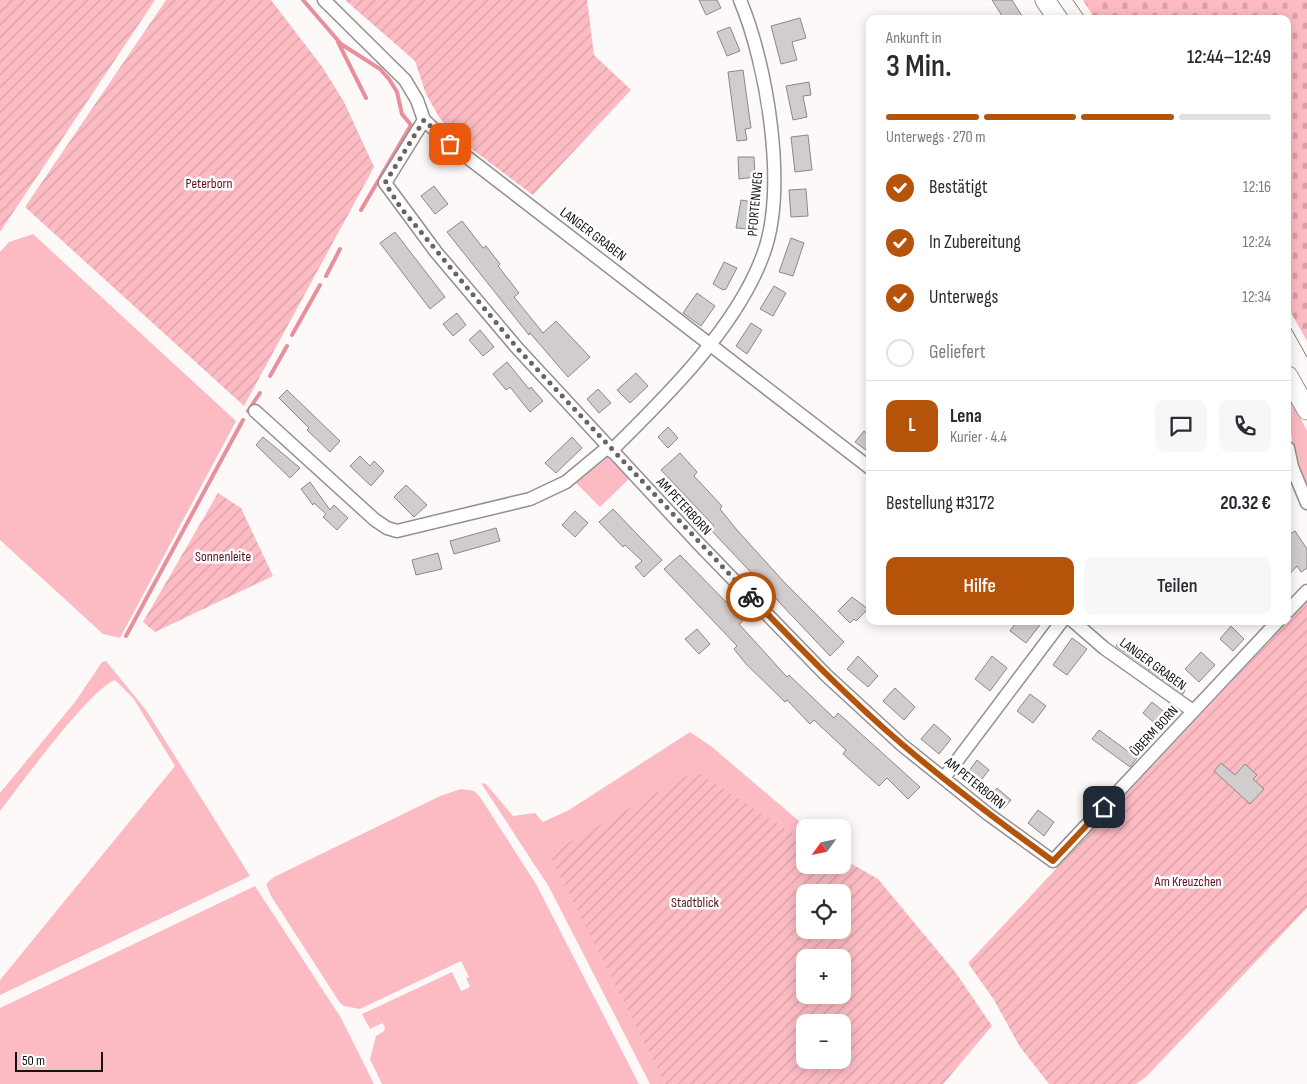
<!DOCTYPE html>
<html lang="de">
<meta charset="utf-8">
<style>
:root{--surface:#fff;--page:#f7f7f7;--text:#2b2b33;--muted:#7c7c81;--line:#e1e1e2;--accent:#b45309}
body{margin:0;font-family:"Sofia Sans Condensed",sans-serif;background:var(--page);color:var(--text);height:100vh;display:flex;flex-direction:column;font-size:19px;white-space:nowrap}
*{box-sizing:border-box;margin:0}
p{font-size:16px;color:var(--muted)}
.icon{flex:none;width:28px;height:28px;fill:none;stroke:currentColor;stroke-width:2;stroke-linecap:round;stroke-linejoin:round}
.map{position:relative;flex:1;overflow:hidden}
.sheet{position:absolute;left:866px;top:15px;width:425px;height:610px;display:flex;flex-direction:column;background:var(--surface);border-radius:10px;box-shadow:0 2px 12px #0003}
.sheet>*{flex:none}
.needle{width:32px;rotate:237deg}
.buttons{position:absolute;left:796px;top:819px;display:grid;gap:10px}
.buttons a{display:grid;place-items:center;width:55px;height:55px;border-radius:10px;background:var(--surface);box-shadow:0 2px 12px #0003;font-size:25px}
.scale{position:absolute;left:15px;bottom:12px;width:88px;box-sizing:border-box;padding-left:5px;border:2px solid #141313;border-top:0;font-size:14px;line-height:18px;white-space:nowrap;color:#141313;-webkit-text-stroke:4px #fff;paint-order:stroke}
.pin{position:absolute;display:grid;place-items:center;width:42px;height:42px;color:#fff;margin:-21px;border-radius:10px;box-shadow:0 2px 8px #0006}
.courier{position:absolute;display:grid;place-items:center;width:50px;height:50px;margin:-25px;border:4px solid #b45309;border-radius:50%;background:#fff;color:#222;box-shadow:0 1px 6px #0007}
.head em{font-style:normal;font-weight:600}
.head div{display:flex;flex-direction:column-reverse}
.head{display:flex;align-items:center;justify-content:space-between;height:85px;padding:0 20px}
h1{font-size:32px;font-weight:600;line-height:38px}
.bar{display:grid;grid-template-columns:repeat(4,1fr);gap:8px 5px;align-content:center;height:60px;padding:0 20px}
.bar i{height:6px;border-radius:4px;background:var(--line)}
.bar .on{background:var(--accent)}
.bar p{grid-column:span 4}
.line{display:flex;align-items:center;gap:12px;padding:0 20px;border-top:1px solid var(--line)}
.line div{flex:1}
.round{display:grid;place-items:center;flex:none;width:52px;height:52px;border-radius:10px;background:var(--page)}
ol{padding:0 20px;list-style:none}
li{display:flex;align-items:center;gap:15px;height:55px}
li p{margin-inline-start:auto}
li .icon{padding:5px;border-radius:50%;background:var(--accent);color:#fff;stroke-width:4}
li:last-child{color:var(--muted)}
li i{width:28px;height:28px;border:2px solid var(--line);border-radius:50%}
.action{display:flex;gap:10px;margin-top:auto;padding:10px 20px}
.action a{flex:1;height:58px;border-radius:10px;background:var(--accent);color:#fff;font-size:20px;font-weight:600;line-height:58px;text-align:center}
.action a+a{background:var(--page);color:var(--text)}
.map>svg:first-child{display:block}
</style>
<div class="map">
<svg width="1307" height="1084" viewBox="0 0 1307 1084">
<defs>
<pattern id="cemetery-stones" width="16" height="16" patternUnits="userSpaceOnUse" patternTransform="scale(1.25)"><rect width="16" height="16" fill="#fcbbc3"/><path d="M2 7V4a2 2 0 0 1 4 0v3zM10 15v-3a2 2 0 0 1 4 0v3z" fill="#d7a0a7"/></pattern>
<pattern id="garden-furrows" width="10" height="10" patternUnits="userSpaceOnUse" patternTransform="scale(1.25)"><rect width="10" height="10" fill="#fcbbc3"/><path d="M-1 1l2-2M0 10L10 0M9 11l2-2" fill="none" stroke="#d7a0a7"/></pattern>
</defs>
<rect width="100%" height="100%" fill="#fef9f9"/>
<path fill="#fcbbc3" d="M33,234L236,421L120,638L103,634L0,540V252L9,242Z
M1288,399H1291L1307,431V485C1294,458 1288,429 1288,399Z
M608,457L629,479L600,507L576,483Z
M106,661L146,710L250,876L0,995V980L175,766L133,698L115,680C89,690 21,784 0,811V793L75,702L102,662Z
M690,732L712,747L806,827L805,841L790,833L550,854L665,1084H650L549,887L481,783L486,784L513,816L535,813L543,822L569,810Z
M461,789L474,791L480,797L536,884L639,1084H382L370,1059L376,1036L384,1031L385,1027L382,1023L370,1029L362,1014L452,972L461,991L470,987L466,978L469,977L461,961L360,1009L344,1006L340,1003L271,896L266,884L274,877L440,796Z
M255,886L341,1018L374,1084H0V1008Z"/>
<path fill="url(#cemetery-stones)" d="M1083,0H1307V341L1288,308V19H1095Z"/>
<path fill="url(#garden-furrows)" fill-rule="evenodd" d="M0,0H155L0,232Z
M166,0H271L323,68L344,102L374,167L244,406L25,207Z
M345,0H587L594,55L631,90L533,195L456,137L439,117L426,94L415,61Z
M218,493L241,508L273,576L155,632L143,622Z
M1307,601V908L1146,1077L1136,1084H1049L1020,1047L994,1000L968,963Z
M695,771L805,841V865H842L843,859L878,879L956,973L992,1026L943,1084H665L549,854ZM805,892H842V930H805ZM805,958H842V995H805ZM842,1022V1060H805V1022Z"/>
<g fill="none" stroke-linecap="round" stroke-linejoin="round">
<path stroke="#e88f9c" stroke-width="4" d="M303,0L341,44L380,69L389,79L397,92L402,114L411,125L361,210
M338,42L366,98
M326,276L340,249
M292,335L320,285
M270,376L287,346
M248,411L260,393
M126,636L243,420"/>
</g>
<path fill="#d2cdcd" stroke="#8c8788" d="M699,0H717L721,8L706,15Z
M992,0H1012L1024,19H1004Z
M800,18L806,38L792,42L797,60L781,64L771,26Z
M730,27L740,51L727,56L717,32Z
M743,70L751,128L745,129L747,140L737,141L728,72Z
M809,82L811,95L803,96L807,117L793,120L786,86Z
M808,135L812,170L795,172L791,137Z
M738,157H754L755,177L739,179Z
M434,186L448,204L435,214L421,196Z
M806,189L808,216L791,217L789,190Z
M741,200L753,202L749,229L736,228Z
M462,221L483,248L486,246L500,264L498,266L519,293L514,297L543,333L556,321L590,357L568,377L530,333L529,335L447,232Z
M395,232L445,297L430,309L380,243Z
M791,238L804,243L793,276L779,272Z
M724,262L737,268L726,289L723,290L713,284Z
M774,286L786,293L773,316L760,309Z
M697,293L715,306L701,326L683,313Z
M457,313L466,325L453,336L443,324Z
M751,323L762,330L747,354L736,346Z
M480,330L494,347L483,356L469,340Z
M507,362L529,389L531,387L543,401L530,412L510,387L506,390L493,374Z
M636,373L648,386L630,403L617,390Z
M598,389L611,403L599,413L587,399Z
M287,390L340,441L330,452L307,430L309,428L279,398Z
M668,427L678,438L668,448L658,437Z
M864,431L870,436V453L855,442Z
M263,437L300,468L290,478L256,445Z
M572,437L582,448L556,473L545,463Z
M680,453L697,472L694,476L722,506L720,509L737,530L784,582L844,642L830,656L710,529L714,526L661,470Z
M360,456L370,466L374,461L384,471L371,486L350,466Z
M310,482L330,510L334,505L348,518L337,530L323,517L326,514L314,503L313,505L301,489Z
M406,485L427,505L414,517L394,497Z
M613,509L662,560L644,577L635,567L642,561L625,545L623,547L599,522Z
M575,511L588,523L575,537L562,525Z
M496,528L500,541L454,554L450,541Z
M1295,531L1307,549V568L1301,572L1297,566L1288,576V535Z
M438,553L442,569L416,575L412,560Z
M680,555L731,607L743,621L739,624L787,677L789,675L834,718L838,713L920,787L908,799L887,778L879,786L843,754L846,750L814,720L810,724L787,700L785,702L746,664L734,649L737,646L664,569Z
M852,597L868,609L856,621L854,619L850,623L838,611Z
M1017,621H1043L1026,643L1010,631Z
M1231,626L1244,639L1233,651L1220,639Z
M697,629L710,644L699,654L685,639Z
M1072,638L1087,649L1067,675L1053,665Z
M1118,643L1185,690L1183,694L1116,646Z
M1201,652L1215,665L1199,682L1185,669Z
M858,656L878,676L868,687L847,669Z
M992,656L1007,668L990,691L975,679Z
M895,688L915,707L904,720L883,701Z
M1030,694L1046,706L1033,723L1017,711Z
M1152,702L1167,714L1158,726L1143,713Z
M934,724L951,739L939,754L921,739Z
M1099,730L1137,758L1130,767L1092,739Z
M977,760L989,770L978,784L966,775Z
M1221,763L1235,775L1245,764L1257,775L1253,779L1264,789L1250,804L1214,771Z
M997,788L1011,800L1003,809L989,797Z
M1038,810L1054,822L1044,836L1028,823Z"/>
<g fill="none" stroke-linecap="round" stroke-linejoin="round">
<defs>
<path id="street" d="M324,0L405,80L417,100L424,120L450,144L870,468
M424,120L385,183L436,252L518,349L697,542L826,675L902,745L988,814L1053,861L1278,621
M255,411L375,520L387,528L397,531L530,499L566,482L608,447
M1288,448L1292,467L1307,503
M611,451C665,398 737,327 763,255C788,189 767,64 740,0
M1288,611L1307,591
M1073,621L1104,648L1193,711
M944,778L1062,621"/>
<path id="secondary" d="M1045,0L1058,19
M1288,376L1307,410"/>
</defs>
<use href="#street" stroke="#948f90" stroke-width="15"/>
<use href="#secondary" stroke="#948f90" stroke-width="21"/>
<use href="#street" stroke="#fff" stroke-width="12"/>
<use href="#secondary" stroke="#fff" stroke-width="19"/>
<path stroke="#7a7878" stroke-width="1" d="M1073,0L1086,19
M1288,323L1307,357"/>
</g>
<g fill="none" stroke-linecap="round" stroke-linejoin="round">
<path stroke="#666464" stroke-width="5" stroke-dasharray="0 9" d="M450,144L424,120L385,183L401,208L518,349L751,597"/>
<path stroke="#b45309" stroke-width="6" d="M751,597C800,648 849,699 903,745C951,786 1002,824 1053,861L1104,807"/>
</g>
<g text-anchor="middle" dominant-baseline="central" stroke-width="5" stroke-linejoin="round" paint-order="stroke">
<g font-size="14" fill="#5e1025" stroke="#fff">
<text x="209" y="183">Peterborn</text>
<text x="223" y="556">Sonnenleite</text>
<text x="1188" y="881">Am Kreuzchen</text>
<text x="695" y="902">Stadtblick</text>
</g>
<g font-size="14" fill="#141313" stroke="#fff">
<text transform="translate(755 204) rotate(-85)">PFORTENWEG</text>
<text transform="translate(593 234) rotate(37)">LANGER GRABEN</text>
<text transform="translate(684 506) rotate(47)">AM PETERBORN</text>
<text transform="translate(1153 664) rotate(36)">LANGER GRABEN</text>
<text transform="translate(1154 731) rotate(-47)">ÜBERM BORN</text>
<text transform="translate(975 783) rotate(39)">AM PETERBORN</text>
</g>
</g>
</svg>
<div class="buttons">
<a><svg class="needle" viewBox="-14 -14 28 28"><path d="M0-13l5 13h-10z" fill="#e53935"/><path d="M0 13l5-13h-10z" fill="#7c7c81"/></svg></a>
<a><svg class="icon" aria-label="locate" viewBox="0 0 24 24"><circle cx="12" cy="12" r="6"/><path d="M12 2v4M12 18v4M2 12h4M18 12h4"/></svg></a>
<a>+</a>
<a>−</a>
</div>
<div class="scale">50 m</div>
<div class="pin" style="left:450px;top:144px;background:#ea580c"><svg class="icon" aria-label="bag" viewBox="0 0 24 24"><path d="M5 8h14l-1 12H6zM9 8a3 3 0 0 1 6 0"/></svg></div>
<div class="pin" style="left:1104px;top:807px;background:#1f2937"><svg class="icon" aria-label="home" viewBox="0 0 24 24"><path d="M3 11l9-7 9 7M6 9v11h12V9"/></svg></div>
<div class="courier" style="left:751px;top:597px"><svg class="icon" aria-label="bike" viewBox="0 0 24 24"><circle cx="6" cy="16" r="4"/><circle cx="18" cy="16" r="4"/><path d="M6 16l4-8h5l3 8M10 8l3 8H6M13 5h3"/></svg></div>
<section class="sheet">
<div class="head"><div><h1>3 Min.</h1><p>Ankunft in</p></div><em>12:44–12:49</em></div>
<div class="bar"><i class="on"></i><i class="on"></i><i class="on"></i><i></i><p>Unterwegs · 270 m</p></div>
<ol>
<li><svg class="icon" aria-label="check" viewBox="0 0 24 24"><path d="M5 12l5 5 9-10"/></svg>Bestätigt<p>12:16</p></li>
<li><svg class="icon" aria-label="check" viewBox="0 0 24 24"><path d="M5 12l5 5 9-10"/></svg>In Zubereitung<p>12:24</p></li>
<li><svg class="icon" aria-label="check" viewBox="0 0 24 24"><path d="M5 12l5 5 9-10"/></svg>Unterwegs<p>12:34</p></li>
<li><i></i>Geliefert</li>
</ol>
<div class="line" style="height:90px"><b class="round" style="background:var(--accent);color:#fff">L</b><div><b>Lena</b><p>Kurier · 4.4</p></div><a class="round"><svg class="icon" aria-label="chat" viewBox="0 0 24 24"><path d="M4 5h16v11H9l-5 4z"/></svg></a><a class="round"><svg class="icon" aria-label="phone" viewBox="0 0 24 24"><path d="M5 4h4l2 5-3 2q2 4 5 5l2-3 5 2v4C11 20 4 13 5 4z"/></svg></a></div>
<div class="line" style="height:65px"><div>Bestellung #3172</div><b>20.32 €</b></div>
<div class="action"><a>Hilfe</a><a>Teilen</a></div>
</section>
</div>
